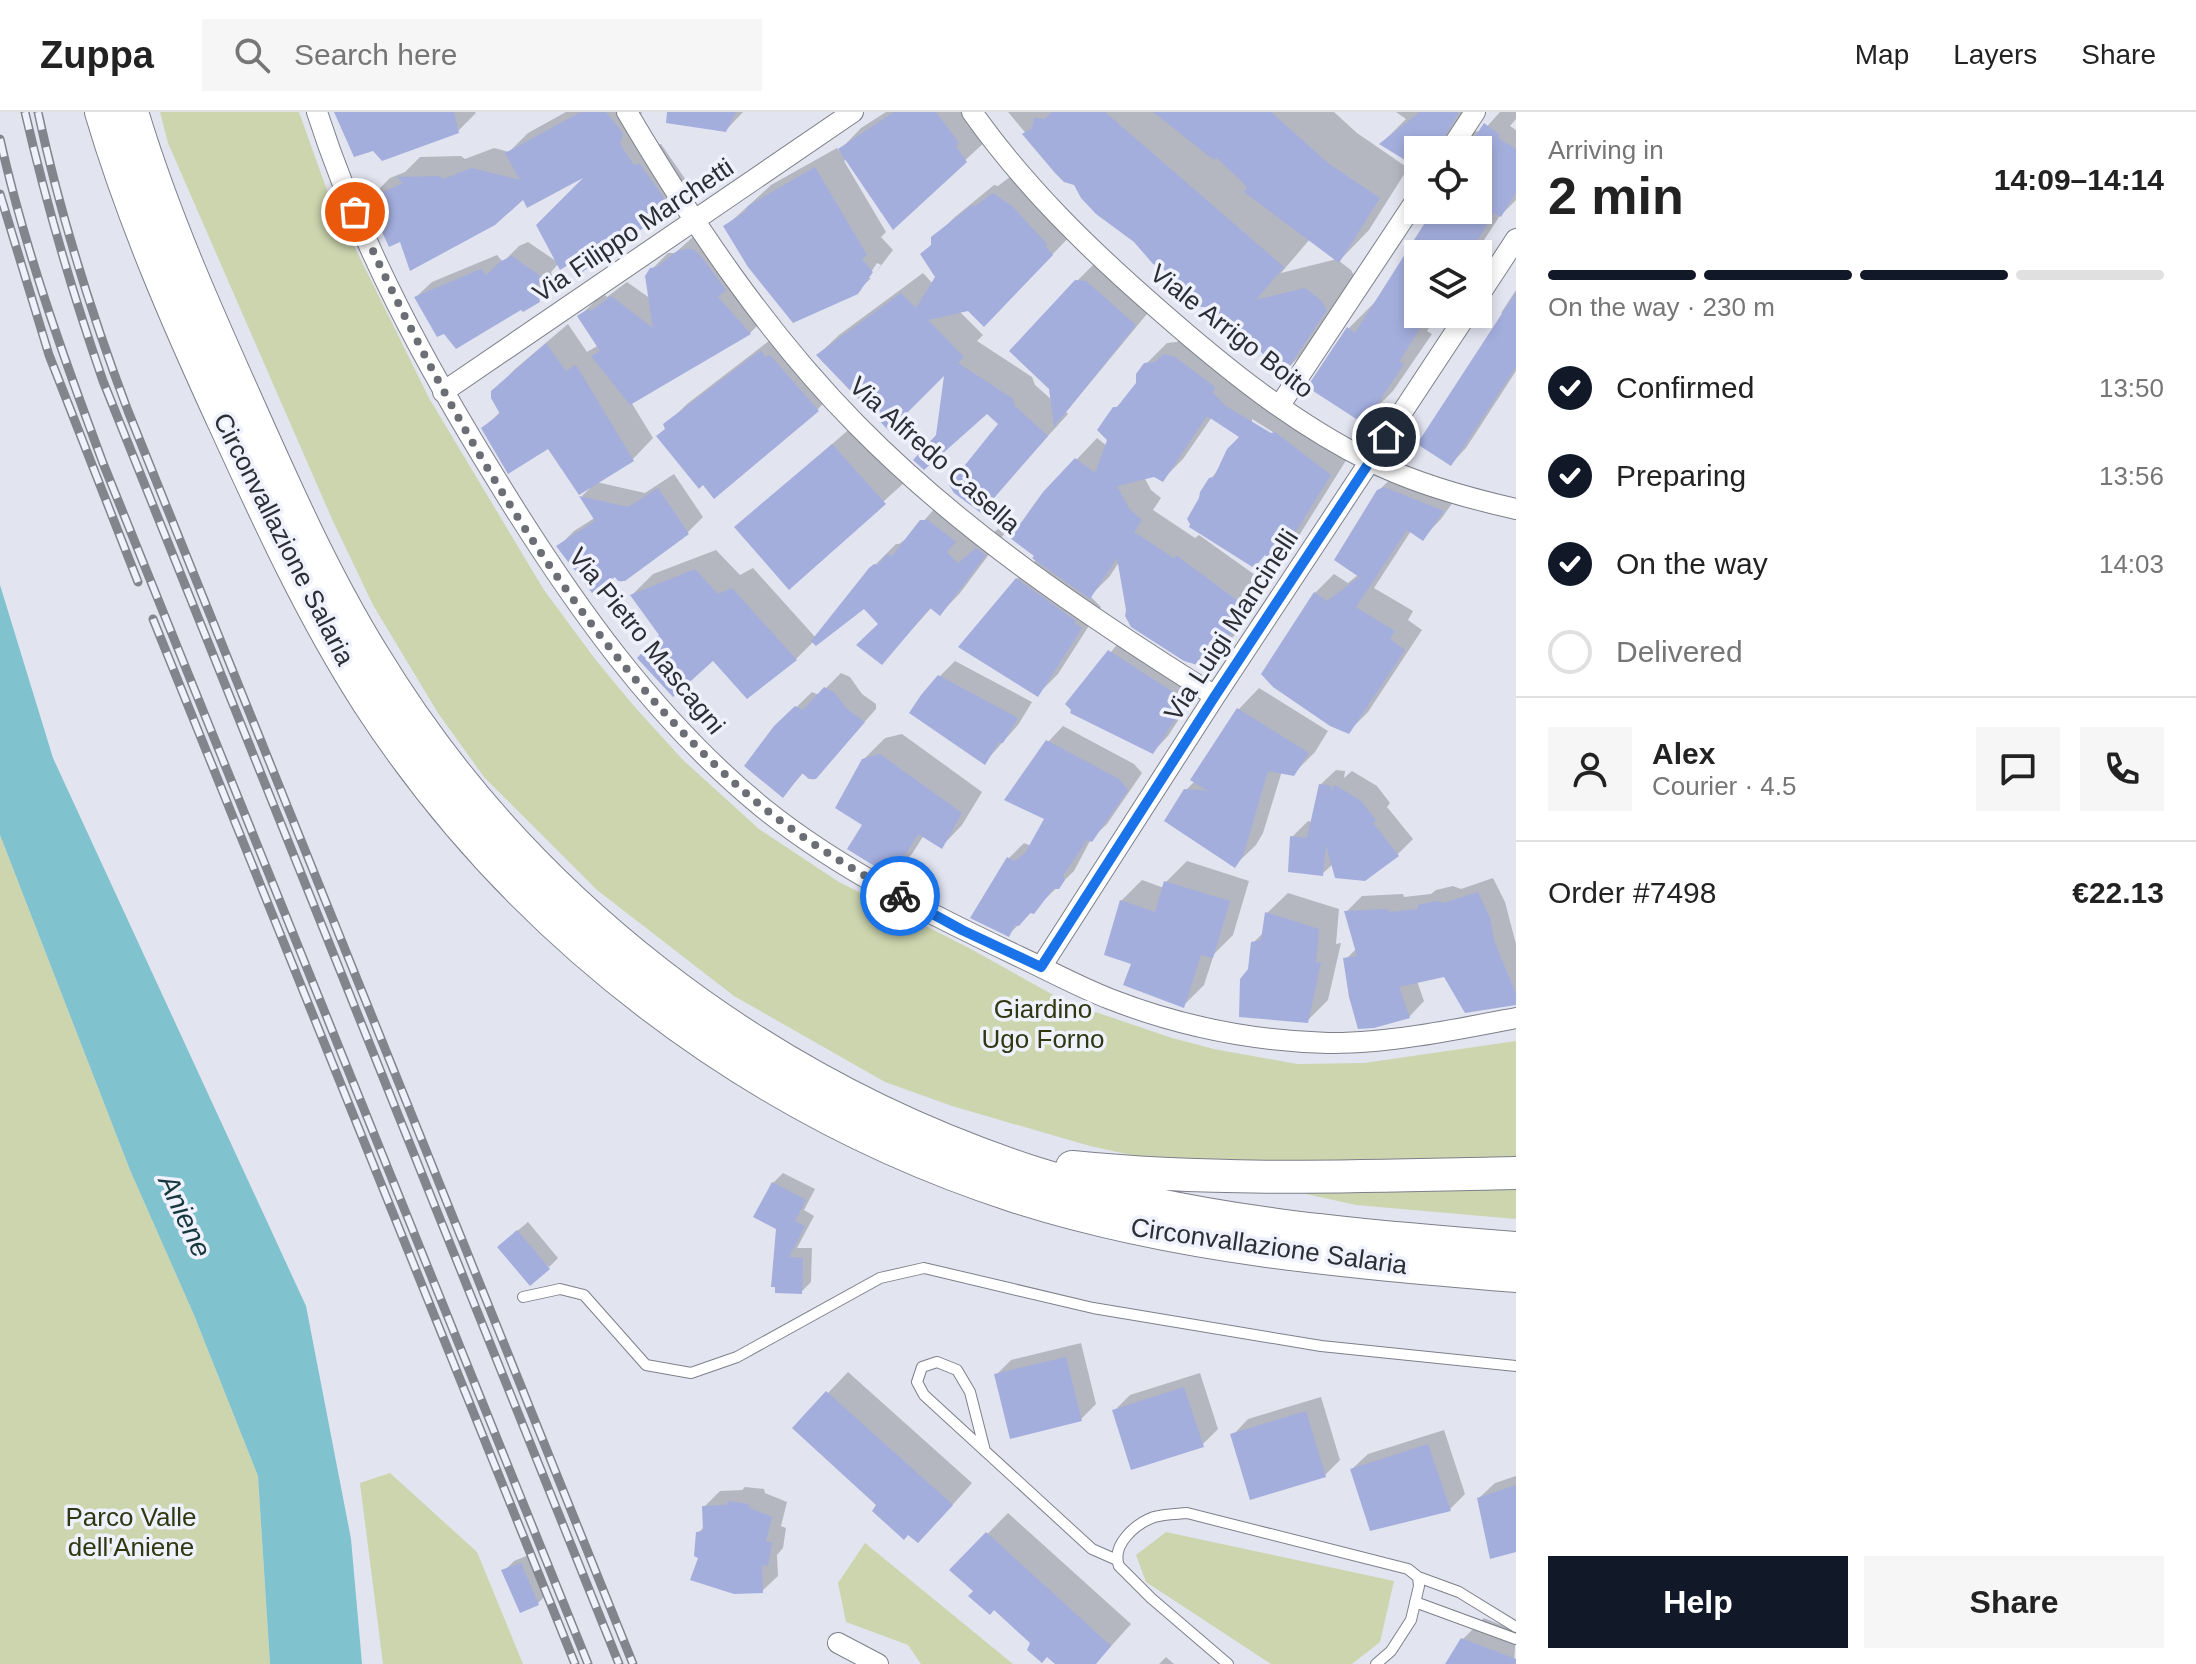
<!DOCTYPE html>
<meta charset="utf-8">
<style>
:root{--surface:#fff;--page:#f6f6f6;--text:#222;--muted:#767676;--line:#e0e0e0;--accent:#111827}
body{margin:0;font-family:Helvetica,sans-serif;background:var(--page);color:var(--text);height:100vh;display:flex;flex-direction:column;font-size:30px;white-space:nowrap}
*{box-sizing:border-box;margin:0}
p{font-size:26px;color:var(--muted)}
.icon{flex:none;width:44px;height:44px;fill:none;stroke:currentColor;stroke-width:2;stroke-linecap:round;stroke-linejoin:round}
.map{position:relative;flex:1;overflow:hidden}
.sheet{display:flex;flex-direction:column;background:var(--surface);width:680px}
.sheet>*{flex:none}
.controls{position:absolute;left:1404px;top:24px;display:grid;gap:16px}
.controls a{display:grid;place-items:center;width:88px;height:88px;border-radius:0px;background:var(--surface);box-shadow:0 4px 12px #0003;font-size:40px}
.pin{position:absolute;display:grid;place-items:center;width:68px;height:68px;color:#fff;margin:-34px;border:4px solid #fff;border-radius:50%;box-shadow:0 2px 8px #0007}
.courier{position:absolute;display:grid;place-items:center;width:80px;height:80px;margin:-40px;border:6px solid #1a73e8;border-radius:50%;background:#fff;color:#222;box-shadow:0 2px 10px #0007}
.overview em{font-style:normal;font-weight:700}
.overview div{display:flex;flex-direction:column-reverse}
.overview{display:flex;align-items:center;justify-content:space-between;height:136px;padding:0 32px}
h1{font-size:52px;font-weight:700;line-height:60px}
.bar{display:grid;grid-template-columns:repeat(4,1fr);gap:12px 8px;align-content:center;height:96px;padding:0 32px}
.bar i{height:10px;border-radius:6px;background:var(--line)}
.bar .active{background:var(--accent)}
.bar p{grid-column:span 4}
.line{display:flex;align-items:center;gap:20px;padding:0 32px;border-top:2px solid var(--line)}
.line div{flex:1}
.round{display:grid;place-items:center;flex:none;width:84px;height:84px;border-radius:0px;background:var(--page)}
ol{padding:0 32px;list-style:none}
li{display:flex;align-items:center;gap:24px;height:88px}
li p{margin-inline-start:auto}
li .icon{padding:8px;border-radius:50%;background:var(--accent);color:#fff;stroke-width:4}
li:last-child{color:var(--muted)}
li i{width:44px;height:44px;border:4px solid var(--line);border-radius:50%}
.button{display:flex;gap:16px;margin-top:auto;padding:16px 32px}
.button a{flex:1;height:92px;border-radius:0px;background:var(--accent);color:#fff;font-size:32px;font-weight:700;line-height:92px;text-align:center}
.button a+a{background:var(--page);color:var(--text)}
header{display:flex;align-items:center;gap:48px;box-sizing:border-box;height:112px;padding:0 40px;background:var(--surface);border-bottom:2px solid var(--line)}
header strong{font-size:38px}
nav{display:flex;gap:44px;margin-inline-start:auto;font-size:28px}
.search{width:560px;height:72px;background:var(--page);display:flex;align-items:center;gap:20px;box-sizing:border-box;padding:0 28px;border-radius:0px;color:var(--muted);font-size:30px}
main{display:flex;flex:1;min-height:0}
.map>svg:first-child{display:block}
</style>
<header>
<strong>Zuppa</strong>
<div class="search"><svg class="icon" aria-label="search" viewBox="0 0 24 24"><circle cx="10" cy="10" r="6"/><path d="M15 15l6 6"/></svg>Search here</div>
<nav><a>Map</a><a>Layers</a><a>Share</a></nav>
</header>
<main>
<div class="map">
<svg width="1516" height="1552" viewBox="0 0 1516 1552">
<rect width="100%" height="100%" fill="#e2e4f0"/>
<path fill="#cdd5ae" d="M160,0H299L328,81L429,286L544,478L595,547L633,593L683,648L759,717L839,770L969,836L1066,890L1172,926L1214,937L1297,952L1364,951L1516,929V1107L1356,1093L1090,1034L952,994L885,970L734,884L597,778L484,665L438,601L373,493L332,407L168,31Z
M0,723L130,1058L194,1203L258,1364L270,1552H0Z
M390,1361L477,1440L523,1552H383L360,1371Z
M1166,1420L1394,1469L1380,1530L1352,1552H1271L1146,1470L1136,1443Z
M865,1431L1013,1552H921L908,1533L846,1510L838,1471Z"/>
<path fill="#80c2ce" d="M0,473L53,646L306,1194L351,1427L362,1552H270L258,1364L194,1203L130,1058L0,723Z"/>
<path fill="#0003" fill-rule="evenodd" d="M338,0H475L476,1L458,19Z
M566,0H642L639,10L655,33L661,32L690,74L670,94L569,151H559L551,160L555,173L539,188L416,185L432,170L497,143L503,150L519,134L528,130L559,151L591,61L401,127L369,87L390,66L405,60L420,45L461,44L465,47L494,36L509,40L528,21Z
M671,0H743L726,18Z
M886,0H972L987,28L893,115L847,47L844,49L886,120L881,125L893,138L873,164L881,153L877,151L867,166H871L857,180L726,114L771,73L837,36L839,39L861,16Z
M1008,0H1334L1357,21L1408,56L1369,118L1339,149L1351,158L1356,167L1315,229L1285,259L1262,236L1181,171L1075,71L1065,68ZM1310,127L1337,147L1281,161Z
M1396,0H1469L1472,19L1482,20L1500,0H1516V7L1510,14L1516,18V64L1478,41V38H1418V53L1382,31L1406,7Z
M1478,44L1516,69V88L1499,105L1475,142H1418V202H1438L1427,219L1432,222L1393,279L1363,309L1310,275L1349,216L1380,185L1435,98H1478Z
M1015,61L1073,121L1005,192L959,199L983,223L977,229L1032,265L1035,273L1052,288L1077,169L1098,148L1156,191L1066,300L1068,302L997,380L1000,312L987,300L938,324L947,259L818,243L839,223L923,161L933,172L937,165L933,126L955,105L994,73L998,74Z
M694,124L765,206L750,221L631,290L653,326L633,347L596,370L645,381L674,362L703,405L687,421L621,470L616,462L559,434L574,419L596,405L582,384L592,374L549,335L483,317L501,299L493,280L514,258L568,212L587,240L599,233L580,204L595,189L605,183L607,185L627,170L651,187L652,157L668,141H675Z
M1516,178V259L1466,336L1451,352L1504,202L1501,201Z
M782,219L786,226L791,224L838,277L818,297L714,384L666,313L687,292Z
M1185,222L1350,342L1295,430L1275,450L1211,367L1242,325L1212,305L1183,347L1162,368L1155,363L1144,365L1151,378L1161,386L1153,398L1195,426L1199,423L1262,468L1266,473L1265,478L1234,524L1203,553L1119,450L1110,464L1090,484L1101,495L1058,562L1037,583L1017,467L1037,447L1044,382L1097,326L1107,334L1115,297L1133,279L1145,253L1167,231L1177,230ZM1252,307L1281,325L1278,328L1252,312Z
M854,313L905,370L789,475L737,415Z
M1398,360L1461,379L1441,407L1422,427L1411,419L1374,476L1413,499L1408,508L1422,518L1368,600L1349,619L1315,481L1334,462L1348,471L1359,462L1378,379Z
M945,385L980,432L998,417L1005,421L960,481L940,502L932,495L882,551L880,512L864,494L814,529L796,547L748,585L713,546L661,524L632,483L653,462L716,438L740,463L753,456L816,526L871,457L896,432H899L911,423Z
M1125,523L1201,573L1168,624L1153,640L1068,592Z
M955,549L1032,590L1018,613L985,650L939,565Z
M841,561L850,565L862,582L876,592V597L813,668L804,660L783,684L776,615L812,580L819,583Z
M1259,576L1328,619L1315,640L1294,661L1282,659L1263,721L1256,733L1235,753L1186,678L1195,669L1193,668L1239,597Z
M1063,614L1134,652L1142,661L1107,712L1091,727L1074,759L1008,823V747L1024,731L1031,734L1047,706L1048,630Z
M902,622L982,680L962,713L942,734L924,723L912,742L891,763L863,648L885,626Z
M1336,658L1345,659L1344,666L1352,659L1377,674L1390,691L1387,695L1413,727L1397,743L1333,752L1322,762L1292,725L1308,709L1313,710L1320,673Z
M1187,749L1249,769L1233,823L1214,842L1204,873L1184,893L1121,789L1142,768L1164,776L1166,770Z
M1493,766L1505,790L1516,832V891L1445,863L1417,869L1424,889L1409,905L1346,847L1357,836L1347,799L1362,784L1403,782L1404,785L1431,782L1436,778L1453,774L1461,777Z
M1288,781L1339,797L1336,832L1341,831L1328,888L1307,909L1250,858L1253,831L1264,820L1267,801Z
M783,1061L815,1077L804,1098L814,1104L797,1136H812L811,1170L801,1180L778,1116L773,1071Z
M528,1110L558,1146L549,1155L510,1125Z
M1081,1231L1096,1292L1081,1307L996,1263L1011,1248Z
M848,1260L972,1371L939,1408L879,1393L828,1281Z
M1200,1261L1218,1317L1202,1333L1114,1299L1130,1283Z
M1321,1285L1340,1348L1325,1363L1233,1323L1248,1307Z
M1444,1318L1465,1382L1450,1397L1352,1357L1368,1342Z
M1516,1364V1438L1479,1386L1495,1371Z
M745,1375L764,1377L765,1381L787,1390L781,1414L786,1416L783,1436L777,1443L778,1464L762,1479L700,1445L698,1421L705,1414L704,1395L720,1379L742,1378Z
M1008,1401L1131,1512L1095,1552H1058L952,1458Z
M531,1442L547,1482L537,1492L504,1459L514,1449Z
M1484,1506L1516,1519L1514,1552H1447L1463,1527Z
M1166,1545L1174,1552H1159Z"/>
<path fill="#a4aedd" d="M334,0H454L459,21L382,49L373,39L354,45Z
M581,0H606L623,22L620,32L634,53L640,52L671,96L577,164L568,153L560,158L536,113L583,66L527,96L523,88L495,113L410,159L400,130L389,135L367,87L403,71L397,65L440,64L443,67L472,56L520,68L505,41Z
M667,0H736L726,20L666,11Z
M894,0H936L959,31L956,34L967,50L893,118L838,37Z
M1052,0H1105L1284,155L1256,188L1305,176L1321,188L1327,198L1285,261L1268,250L1260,238L1214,205L1209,195H1201L1179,177V172L1163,157L1153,152L1134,130L1096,102L1081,86L1074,73L1064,70L1055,61L1022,22L1032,16L1034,6L1045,7Z
M1153,0H1271L1328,51L1380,86L1339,151L1244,80L1247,75L1216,45L1214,48Z
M1420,0H1459L1437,38H1418V56L1379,32Z
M1484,11L1500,23L1498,26L1516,37V80L1501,105L1494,101L1469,142H1418V202H1429L1399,250L1404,252L1364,312L1307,275L1347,215L1355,221L1433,98H1488L1478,92V38H1466Z
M815,55L867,143L862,147L873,160L858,182L793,211L748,155L723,114L745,100L748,94Z
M993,81L1012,94L1047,132L1046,135L1053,143L984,215L968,199L928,208L964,245L958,251L1012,286L1015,294L1048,324L981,401L954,381L949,373L998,312L987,302L924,358L913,348L936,323L944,264L889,319L816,243L901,181L916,196L935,165L920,142L931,133V125L972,93L975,94Z
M686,137H693L700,143L726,178L718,185L751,222L630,293L591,244L600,239L577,204L588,197L591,199L611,184L653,216L645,164L650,156L657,155L677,139Z
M512,144L546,168L535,174L540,190L523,200L521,198L456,237L444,222L437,225L414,185L481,157L486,163L501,149Z
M1075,168L1086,169L1136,213L1054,315L1049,277L1009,239Z
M1516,180V255L1451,354L1417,332Z
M546,231L566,259L576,253L634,349L579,383L548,337L508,362L481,316L500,302L491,286V279Z
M761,238L765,245L770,243L819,299L714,387L703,373L699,377L656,324L665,317L663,312Z
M1163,242L1175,245L1215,275L1213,281L1226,294L1271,321L1275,320L1331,363L1275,453L1265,443L1254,456L1189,415L1190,412L1187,407L1199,386L1200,380L1209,366L1214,365L1227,337L1239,325L1207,304L1163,370L1154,365L1117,374L1130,398L1142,408L1134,420L1175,447L1176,443L1246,495L1245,500L1214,548L1210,545L1204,555L1184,549L1131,515L1125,504L1126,498L1117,446L1090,487L1032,446L1034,444L1010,426L1043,380L1075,346L1095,361L1107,328L1097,318L1113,295H1117L1136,271V262L1144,251L1155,250Z
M832,332L886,392L789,478L734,415Z
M1384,375L1444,399L1423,429L1407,418L1356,495L1395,519L1390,527L1405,538L1349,622L1330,614L1273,575L1261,562L1314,480L1327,489L1359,465L1334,448L1377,378Z
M658,376L689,422L625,469H618L615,465L592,481L556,434L595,409L579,384L628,395Z
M920,408H928L956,430L947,440L958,451L976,436L986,443L940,504L930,496L882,553L856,533L878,512L864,497L816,534L811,529L869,456L874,452L878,453L887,442L892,444Z
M695,457L718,482L732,476L797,548L747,587L713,549L673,585L637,546L659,523L630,483Z
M1016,466L1076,509L1074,511L1082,516L1038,585L958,535Z
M1108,538L1187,589L1153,642L1070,601L1071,598L1065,592Z
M938,563L1018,606L1003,631L999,630L985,653L909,601L921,583Z
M824,575L834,580L847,597L865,610L816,667H809L802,661L783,686L744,654L774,614L795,594L803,598Z
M1237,596L1309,641L1294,664L1268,659L1243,744L1235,756L1164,709L1184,677L1208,679L1190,668Z
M1046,628L1119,667L1128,678L1092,730L1087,728L1063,764L1065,768L1059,777H1053L1034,802L1030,801L1019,814L1015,813L1009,825L970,806L1007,745L1015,749L1025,741L1044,707L1004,688Z
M880,642L962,701L942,737L918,722L892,765L847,737L862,713L835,696L862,647Z
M1319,672L1331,674L1330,680L1335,673L1361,689L1376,708L1373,711L1399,744L1365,769L1335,766L1326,733L1323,764L1288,760L1290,724L1307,726Z
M1164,769L1230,789L1213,846L1201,843L1184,896L1123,873L1131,852L1104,843L1120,788L1155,800Z
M1478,780L1490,806L1495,831L1516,882V893L1465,901L1444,865L1399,875L1410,906L1374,916L1358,917L1349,885L1343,846L1357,844L1344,799L1388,797L1389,800L1418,797V793L1436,789L1444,791Z
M1265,800L1319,817L1316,851L1321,850L1308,911L1239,905L1240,867L1248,857L1251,830L1261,828Z
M772,1070L806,1088L795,1109L805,1114L789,1145L803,1146L802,1182L775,1181V1175H771L776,1117L753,1105Z
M517,1118L550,1157L530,1174L497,1135Z
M1066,1245L1082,1309L1010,1327L994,1262Z
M1184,1275L1204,1335L1131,1358L1112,1298Z
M826,1279L953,1393L918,1431L908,1423L904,1428L872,1399L876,1393L792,1316Z
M1306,1299L1326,1365L1250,1388L1230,1322Z
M1428,1332L1451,1399L1370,1419L1350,1357Z
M1516,1373V1440L1490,1447L1477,1386Z
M728,1389L748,1392L750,1396L772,1405L766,1429L772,1431L768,1454L762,1453L763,1481L734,1482L690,1468L698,1446L694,1444L696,1420L703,1419L702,1394L727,1393Z
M986,1420L1111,1534L1096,1552H1055L1047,1545L1042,1551L1027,1538L1030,1531L994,1498L990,1503L968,1484L973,1479L949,1458Z
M521,1451L539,1493L520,1501L501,1458Z
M1461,1526L1516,1547V1552H1445Z"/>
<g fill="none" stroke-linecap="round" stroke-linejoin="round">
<defs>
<path id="service" d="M523,1185L560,1177L584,1183L646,1253L691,1261L737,1245L880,1166L924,1156L1093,1196L1321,1234L1516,1254
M985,1339L970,1280L957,1258L937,1250L922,1255L917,1270L924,1283L1092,1437L1117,1448
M1418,1465L1459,1480L1516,1515
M1415,1490L1516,1527
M1228,1552L1151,1486L1119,1454C1111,1433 1135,1412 1154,1405C1164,1402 1177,1402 1187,1401L1408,1457L1418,1465L1419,1474L1411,1508L1391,1539L1376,1552"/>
<path id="minor" d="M317,0C359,131 426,254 498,370C571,489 654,607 763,696C840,758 932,803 1020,845C1050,859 1079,875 1110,887C1179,914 1254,929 1328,931C1386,932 1459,917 1516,906
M627,0C692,110 766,221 857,313C962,420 1089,505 1215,584
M972,0C1025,75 1090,138 1159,198C1224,255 1294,312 1372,350C1417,372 1467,386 1516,397
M1450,38L1475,0
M1478,185L1516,127
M443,280L853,0
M1280,293L1418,85
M1041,855L1215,584L1467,202
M838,1531L878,1552"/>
<path id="trunk" d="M101,0C133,108 179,213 226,315C269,409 312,503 368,590C518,821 752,999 1014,1084C1176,1136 1347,1150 1516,1164
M132,0C163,103 207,201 251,299C288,382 325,465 373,543C521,788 763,973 1035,1061C1187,1110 1357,1124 1516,1136
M1072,1055C1220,1070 1367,1064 1516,1061"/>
</defs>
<use href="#service" stroke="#7d808a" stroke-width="12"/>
<use href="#minor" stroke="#7d808a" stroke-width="22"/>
<use href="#trunk" stroke="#7d808a" stroke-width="34"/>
<use href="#service" stroke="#fff" stroke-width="10"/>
<use href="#minor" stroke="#fff" stroke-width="20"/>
<use href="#trunk" stroke="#fff" stroke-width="32"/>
<defs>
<path id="rail" d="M25,0C46,91 72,180 103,269L619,1552
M38,0C60,102 91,201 128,299L633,1552
M0,27C25,138 63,244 103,351L588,1552
M0,82L49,243L138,470
M153,507L575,1552"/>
</defs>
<use href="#rail" stroke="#83858d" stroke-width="9"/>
<use href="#rail" stroke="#eff2fd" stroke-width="6" stroke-dasharray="18" stroke-linecap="butt"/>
</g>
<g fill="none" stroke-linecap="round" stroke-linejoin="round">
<path stroke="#6c6e75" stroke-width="8" stroke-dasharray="0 14.4" d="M355,100C447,302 573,527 740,676C788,719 844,752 900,784"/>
<path stroke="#1a73e8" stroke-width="10" d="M900,784L962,818L1041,855L1215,584L1386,325"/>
</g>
<g text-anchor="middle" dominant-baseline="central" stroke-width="7" stroke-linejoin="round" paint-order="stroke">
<g font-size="26" fill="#2d2e33" stroke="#eff2fd">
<text transform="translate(633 118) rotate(-34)">Via Filippo Marchetti</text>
<text transform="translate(1232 219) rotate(38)">Viale Arrigo Boito</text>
<text transform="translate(935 343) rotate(42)">Via Alfredo Casella</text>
<text transform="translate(284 427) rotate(63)">Circonvallazione Salaria</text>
<text transform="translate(1231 513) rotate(-57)">Via Luigi Mancinelli</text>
<text transform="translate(647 529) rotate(51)">Via Pietro Mascagni</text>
<text transform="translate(1269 1134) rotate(8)">Circonvallazione Salaria</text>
</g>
<g font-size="26" fill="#313710" stroke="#eff2fd">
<text x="1043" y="897">Giardino<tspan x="1043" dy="30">Ugo Forno</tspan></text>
<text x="131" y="1405">Parco Valle<tspan x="131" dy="30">dell'Aniene</tspan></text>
</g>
<g font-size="28" font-style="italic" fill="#16373d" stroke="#eff2fd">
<text transform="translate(185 1104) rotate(65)">Aniene</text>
</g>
</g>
</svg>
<div class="controls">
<a><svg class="icon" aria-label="locate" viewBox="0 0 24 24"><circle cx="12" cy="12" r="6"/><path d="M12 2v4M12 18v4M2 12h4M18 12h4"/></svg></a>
<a><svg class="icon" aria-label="layers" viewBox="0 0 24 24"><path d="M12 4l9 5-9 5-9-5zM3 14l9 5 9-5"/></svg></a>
</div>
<div class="pin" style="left:355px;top:100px;background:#ea580c"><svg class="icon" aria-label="bag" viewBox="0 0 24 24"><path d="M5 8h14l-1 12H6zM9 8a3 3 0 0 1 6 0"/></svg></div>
<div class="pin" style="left:1386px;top:325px;background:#1f2937"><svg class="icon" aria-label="home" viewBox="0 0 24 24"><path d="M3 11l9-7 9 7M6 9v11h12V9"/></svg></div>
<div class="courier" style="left:900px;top:784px"><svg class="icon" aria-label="bike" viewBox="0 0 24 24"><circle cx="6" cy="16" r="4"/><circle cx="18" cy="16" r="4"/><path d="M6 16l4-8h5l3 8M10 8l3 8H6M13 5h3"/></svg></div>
</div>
<section class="sheet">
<div class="overview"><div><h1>2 min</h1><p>Arriving in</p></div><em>14:09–14:14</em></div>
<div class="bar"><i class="active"></i><i class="active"></i><i class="active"></i><i></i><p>On the way · 230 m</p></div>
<ol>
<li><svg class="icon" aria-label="check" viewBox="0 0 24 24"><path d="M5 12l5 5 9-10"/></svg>Confirmed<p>13:50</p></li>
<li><svg class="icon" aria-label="check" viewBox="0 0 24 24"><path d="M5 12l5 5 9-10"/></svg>Preparing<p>13:56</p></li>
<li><svg class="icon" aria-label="check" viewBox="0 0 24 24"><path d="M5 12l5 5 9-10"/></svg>On the way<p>14:03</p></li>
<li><i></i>Delivered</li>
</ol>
<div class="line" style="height:144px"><a class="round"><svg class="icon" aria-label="person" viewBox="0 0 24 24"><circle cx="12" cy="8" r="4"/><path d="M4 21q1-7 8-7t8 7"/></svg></a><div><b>Alex</b><p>Courier · 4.5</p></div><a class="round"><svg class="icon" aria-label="chat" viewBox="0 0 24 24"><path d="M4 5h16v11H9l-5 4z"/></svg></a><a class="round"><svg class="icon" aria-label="phone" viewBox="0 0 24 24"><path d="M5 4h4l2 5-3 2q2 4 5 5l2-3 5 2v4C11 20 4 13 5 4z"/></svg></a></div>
<div class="line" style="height:104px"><div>Order #7498</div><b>€22.13</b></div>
<div class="button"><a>Help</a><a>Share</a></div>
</section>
</main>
